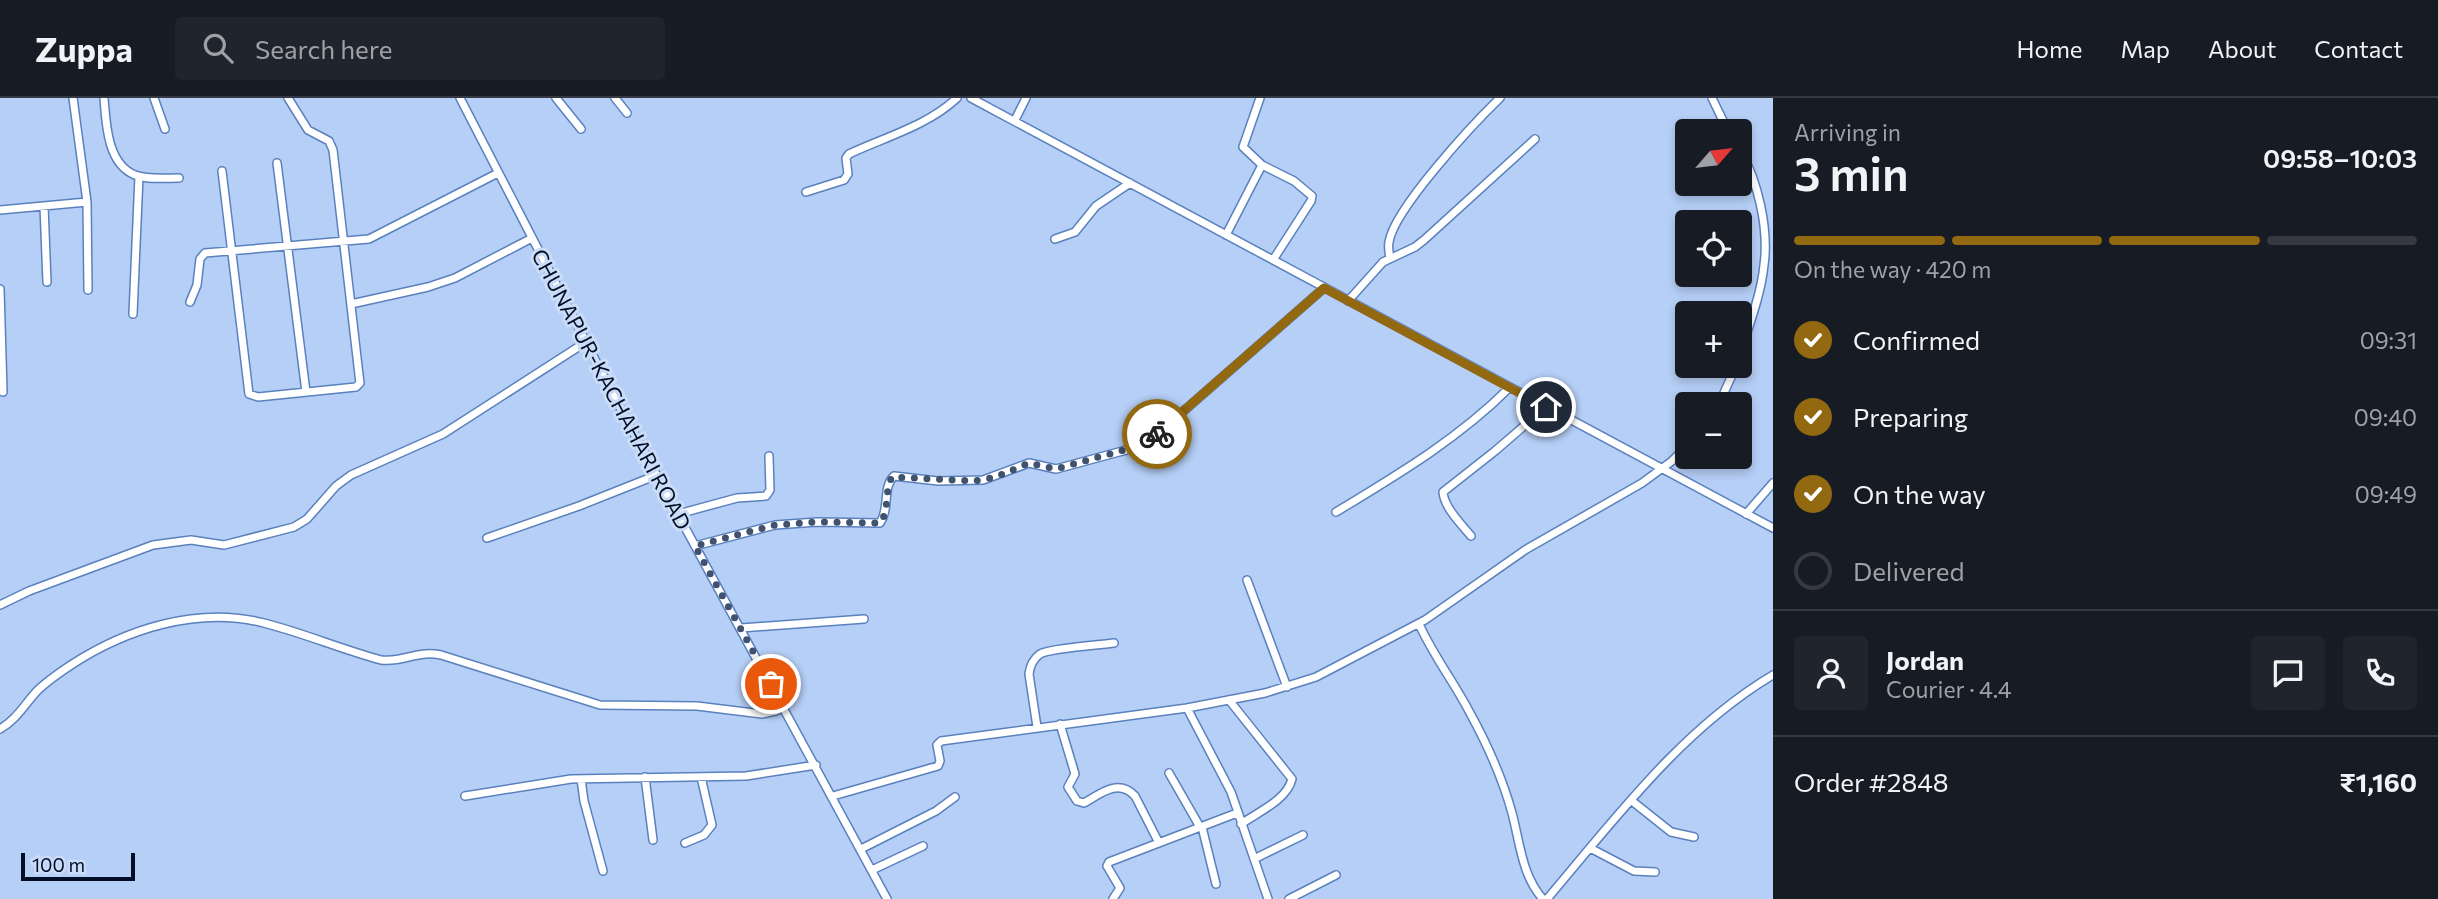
<!DOCTYPE html>
<meta charset="utf-8">
<style>
:root{--surface:#171b24;--page:#20242c;--text:#f1f3f6;--muted:#9ea1a6;--line:#363941;--accent:#926811}
body{margin:0;font-family:Commissioner,sans-serif;background:var(--page);color:var(--text);height:100vh;display:flex;flex-direction:column;font-size:26px;white-space:nowrap}
*{box-sizing:border-box;margin:0}
p{font-size:23px;color:var(--muted)}
.icon{flex:none;width:38px;height:38px;fill:none;stroke:currentColor;stroke-width:2;stroke-linecap:round;stroke-linejoin:round}
.map{position:relative;flex:1;overflow:hidden}
.panel{display:flex;flex-direction:column;background:var(--surface);width:665px}
.panel>*{flex:none}
.needle{width:46px;rotate:62deg}
.tools{position:absolute;left:1675px;top:21px;display:grid;gap:14px}
.tools a{display:grid;place-items:center;width:77px;height:77px;border-radius:7px;background:var(--surface);box-shadow:0 4px 10px #0003;font-size:35px}
.scale{position:absolute;left:21px;bottom:18px;width:114px;box-sizing:border-box;padding-left:7px;border:4px solid #020e25;border-top:0;font-size:19px;line-height:24px;white-space:nowrap;color:#020e25;-webkit-text-stroke:5px #cadcf7;paint-order:stroke}
.pin{position:absolute;display:grid;place-items:center;width:60px;height:60px;color:#fff;margin:-30px;border:4px solid #fff;border-radius:50%;box-shadow:0 2px 7px #0007}
.courier{position:absolute;display:grid;place-items:center;width:70px;height:70px;margin:-35px;border:5px solid #926811;border-radius:50%;background:#fff;color:#222;box-shadow:0 2px 9px #0007}
.head em{font-style:normal;font-weight:600}
.head div{display:flex;flex-direction:column-reverse}
.head{display:flex;align-items:center;justify-content:space-between;height:119px;padding:0 21px}
h1{font-size:46px;font-weight:600;line-height:52px}
.bar{display:grid;grid-template-columns:repeat(4,1fr);gap:10px 7px;align-content:center;height:84px;padding:0 21px}
.bar i{height:9px;border-radius:5px;background:var(--line)}
.bar .selected{background:var(--accent)}
.bar p{grid-column:span 4}
.line{display:flex;align-items:center;gap:18px;padding:0 21px;border-top:2px solid var(--line)}
.line div{flex:1}
.round{display:grid;place-items:center;flex:none;width:74px;height:74px;border-radius:7px;background:var(--page)}
ol{padding:0 21px;list-style:none}
li{display:flex;align-items:center;gap:21px;height:77px}
li p{margin-inline-start:auto}
li .icon{padding:7px;border-radius:50%;background:var(--accent);color:#fff;stroke-width:4}
li:last-child{color:var(--muted)}
li i{width:38px;height:38px;border:4px solid var(--line);border-radius:50%}
header{display:flex;align-items:center;gap:42px;box-sizing:border-box;height:98px;padding:0 35px;background:var(--surface);border-bottom:2px solid var(--line)}
header strong{font-size:33px}
nav{display:flex;gap:38px;margin-inline-start:auto;font-size:24px}
.search{width:490px;height:63px;background:var(--page);display:flex;align-items:center;gap:18px;box-sizing:border-box;padding:0 24px;border-radius:7px;color:var(--muted);font-size:26px}
main{display:flex;flex:1;min-height:0}
.map>svg:first-child{display:block}
</style>
<header>
<strong>Zuppa</strong>
<div class="search"><svg class="icon" aria-label="search" viewBox="0 0 24 24"><circle cx="10" cy="10" r="6"/><path d="M15 15l6 6"/></svg>Search here</div>
<nav><a>Home</a><a>Map</a><a>About</a><a>Contact</a></nav>
</header>
<main>
<div class="map">
<svg width="1773" height="801" viewBox="0 0 1773 801">
<rect width="100%" height="100%" fill="#b6cff7"/>
<g fill="none" stroke-linecap="round" stroke-linejoin="round">
<defs>
<path id="street" d="M73,0L87,104L88,192
M104,0C106,25 107,66 135,77C148,82 165,80 179,80
M154,0L165,31
M460,0L619,308L887,801
M556,0L581,31
M615,0L627,15
M971,0L1773,430
M1260,0L1243,49L1262,67L1294,83L1312,98L1311,103L1273,162
M1712,0L1728,33
M1015,22L1026,0
M1740,52C1758,83 1769,131 1764,167C1761,197 1749,227 1740,256
M277,65L306,294
M222,73L249,296L258,299L356,289L360,285L359,277L333,52L329,43L308,32L288,0
M806,94L844,82L848,76L846,60L849,56C885,39 927,28 957,0
M44,108L47,184
M0,112L87,104
M1226,137L1262,67
M1055,141L1075,134L1096,108L1130,85
M1390,160C1389,155 1388,149 1389,144C1394,111 1474,25 1500,0
M0,191L3,294
M1348,203L1383,164L1415,149L1424,142L1535,41
M190,204L197,187L200,161L205,155L369,141L498,75
M351,206L428,189L455,180L532,140
M133,216L139,78
M1719,306L1736,268
M1336,414C1397,377 1458,341 1509,290
M678,416L737,400L766,398L770,392L769,358
M1746,416L1773,385
M1471,438C1461,426 1444,409 1443,394L1495,353L1546,309
M487,440L579,408L657,377
M695,448L775,427L817,424L880,425C890,411 882,389 894,378L938,383L983,382L1029,365L1056,371L1130,351L1154,339L1324,190
M1247,482L1287,589
M0,507L29,493L153,447L191,442L224,447L294,429L307,421L336,388L351,377L443,336L586,244
M1419,526C1434,559 1454,584 1470,615C1487,646 1503,682 1512,715C1520,745 1522,778 1543,801
M741,530L864,521
M1229,602L1292,681C1287,702 1258,714 1241,726
M1187,610L1231,694L1268,801
M1060,626L1075,676L1068,689L1077,703L1084,705C1100,696 1118,680 1135,698L1159,745
M1037,629L1029,576C1030,568 1033,561 1040,556C1050,550 1099,547 1114,545
M0,631C17,621 24,607 37,593C47,583 59,575 71,567C126,531 198,508 264,525C303,535 341,551 381,562C404,565 415,552 441,557L600,607L697,608L762,616L776,613L784,608
M1169,675L1200,729
M645,679L653,742
M581,681L584,703L603,773
M465,698L571,681L746,678L816,667
M833,698L938,668L940,663L937,647L941,643L1187,610L1265,595L1316,579L1425,522L1525,452L1642,385L1672,363L1687,348
M1632,703L1671,734L1694,739
M1202,729L1216,786
M685,745L704,737L712,727L701,679
M1590,750L1634,773L1655,774
M861,751L936,713L955,699
M1254,761L1303,737
M872,772L923,748
M1113,801L1120,790L1107,768L1109,764L1237,715
M1289,801L1336,777
M1547,801C1615,721 1682,631 1773,577"/>
</defs>
<use href="#street" stroke="#5a81be" stroke-width="10"/>
<use href="#street" stroke="#fff" stroke-width="7"/>
</g>
<g fill="none" stroke-linecap="round" stroke-linejoin="round">
<path stroke="#41526e" stroke-width="7" stroke-dasharray="0 12.6" d="M771,586L695,448L775,427L817,424L880,425C890,412 884,393 892,379L975,383L996,379L1029,365L1056,371L1138,348L1157,336"/>
<path stroke="#926811" stroke-width="9" d="M1157,336L1324,190L1546,309"/>
</g>
<g text-anchor="middle" dominant-baseline="central" stroke-width="6" stroke-linejoin="round" paint-order="stroke">
<g font-size="21" fill="#020e25" stroke="#cadcf7">
<text transform="translate(612 291) rotate(62)">CHUNAPUR-KACHAHARI ROAD</text>
</g>
</g>
</svg>
<div class="tools">
<a><svg class="needle" viewBox="-14 -14 28 28"><path d="M0-13l5 13h-10z" fill="#e53935"/><path d="M0 13l5-13h-10z" fill="#9ea1a6"/></svg></a>
<a><svg class="icon" aria-label="locate" viewBox="0 0 24 24"><circle cx="12" cy="12" r="6"/><path d="M12 2v4M12 18v4M2 12h4M18 12h4"/></svg></a>
<a>+</a>
<a>−</a>
</div>
<div class="scale">100 m</div>
<div class="pin" style="left:771px;top:586px;background:#ea580c"><svg class="icon" aria-label="bag" viewBox="0 0 24 24"><path d="M5 8h14l-1 12H6zM9 8a3 3 0 0 1 6 0"/></svg></div>
<div class="pin" style="left:1546px;top:309px;background:#1f2937"><svg class="icon" aria-label="home" viewBox="0 0 24 24"><path d="M3 11l9-7 9 7M6 9v11h12V9"/></svg></div>
<div class="courier" style="left:1157px;top:336px"><svg class="icon" aria-label="bike" viewBox="0 0 24 24"><circle cx="6" cy="16" r="4"/><circle cx="18" cy="16" r="4"/><path d="M6 16l4-8h5l3 8M10 8l3 8H6M13 5h3"/></svg></div>
</div>
<section class="panel">
<div class="head"><div><h1>3 min</h1><p>Arriving in</p></div><em>09:58–10:03</em></div>
<div class="bar"><i class="selected"></i><i class="selected"></i><i class="selected"></i><i></i><p>On the way · 420 m</p></div>
<ol>
<li><svg class="icon" aria-label="check" viewBox="0 0 24 24"><path d="M5 12l5 5 9-10"/></svg>Confirmed<p>09:31</p></li>
<li><svg class="icon" aria-label="check" viewBox="0 0 24 24"><path d="M5 12l5 5 9-10"/></svg>Preparing<p>09:40</p></li>
<li><svg class="icon" aria-label="check" viewBox="0 0 24 24"><path d="M5 12l5 5 9-10"/></svg>On the way<p>09:49</p></li>
<li><i></i>Delivered</li>
</ol>
<div class="line" style="height:126px"><a class="round"><svg class="icon" aria-label="person" viewBox="0 0 24 24"><circle cx="12" cy="8" r="4"/><path d="M4 21q1-7 8-7t8 7"/></svg></a><div><b>Jordan</b><p>Courier · 4.4</p></div><a class="round"><svg class="icon" aria-label="chat" viewBox="0 0 24 24"><path d="M4 5h16v11H9l-5 4z"/></svg></a><a class="round"><svg class="icon" aria-label="phone" viewBox="0 0 24 24"><path d="M5 4h4l2 5-3 2q2 4 5 5l2-3 5 2v4C11 20 4 13 5 4z"/></svg></a></div>
<div class="line" style="height:91px"><div>Order #2848</div><b>₹1,160</b></div>
</section>
</main>
